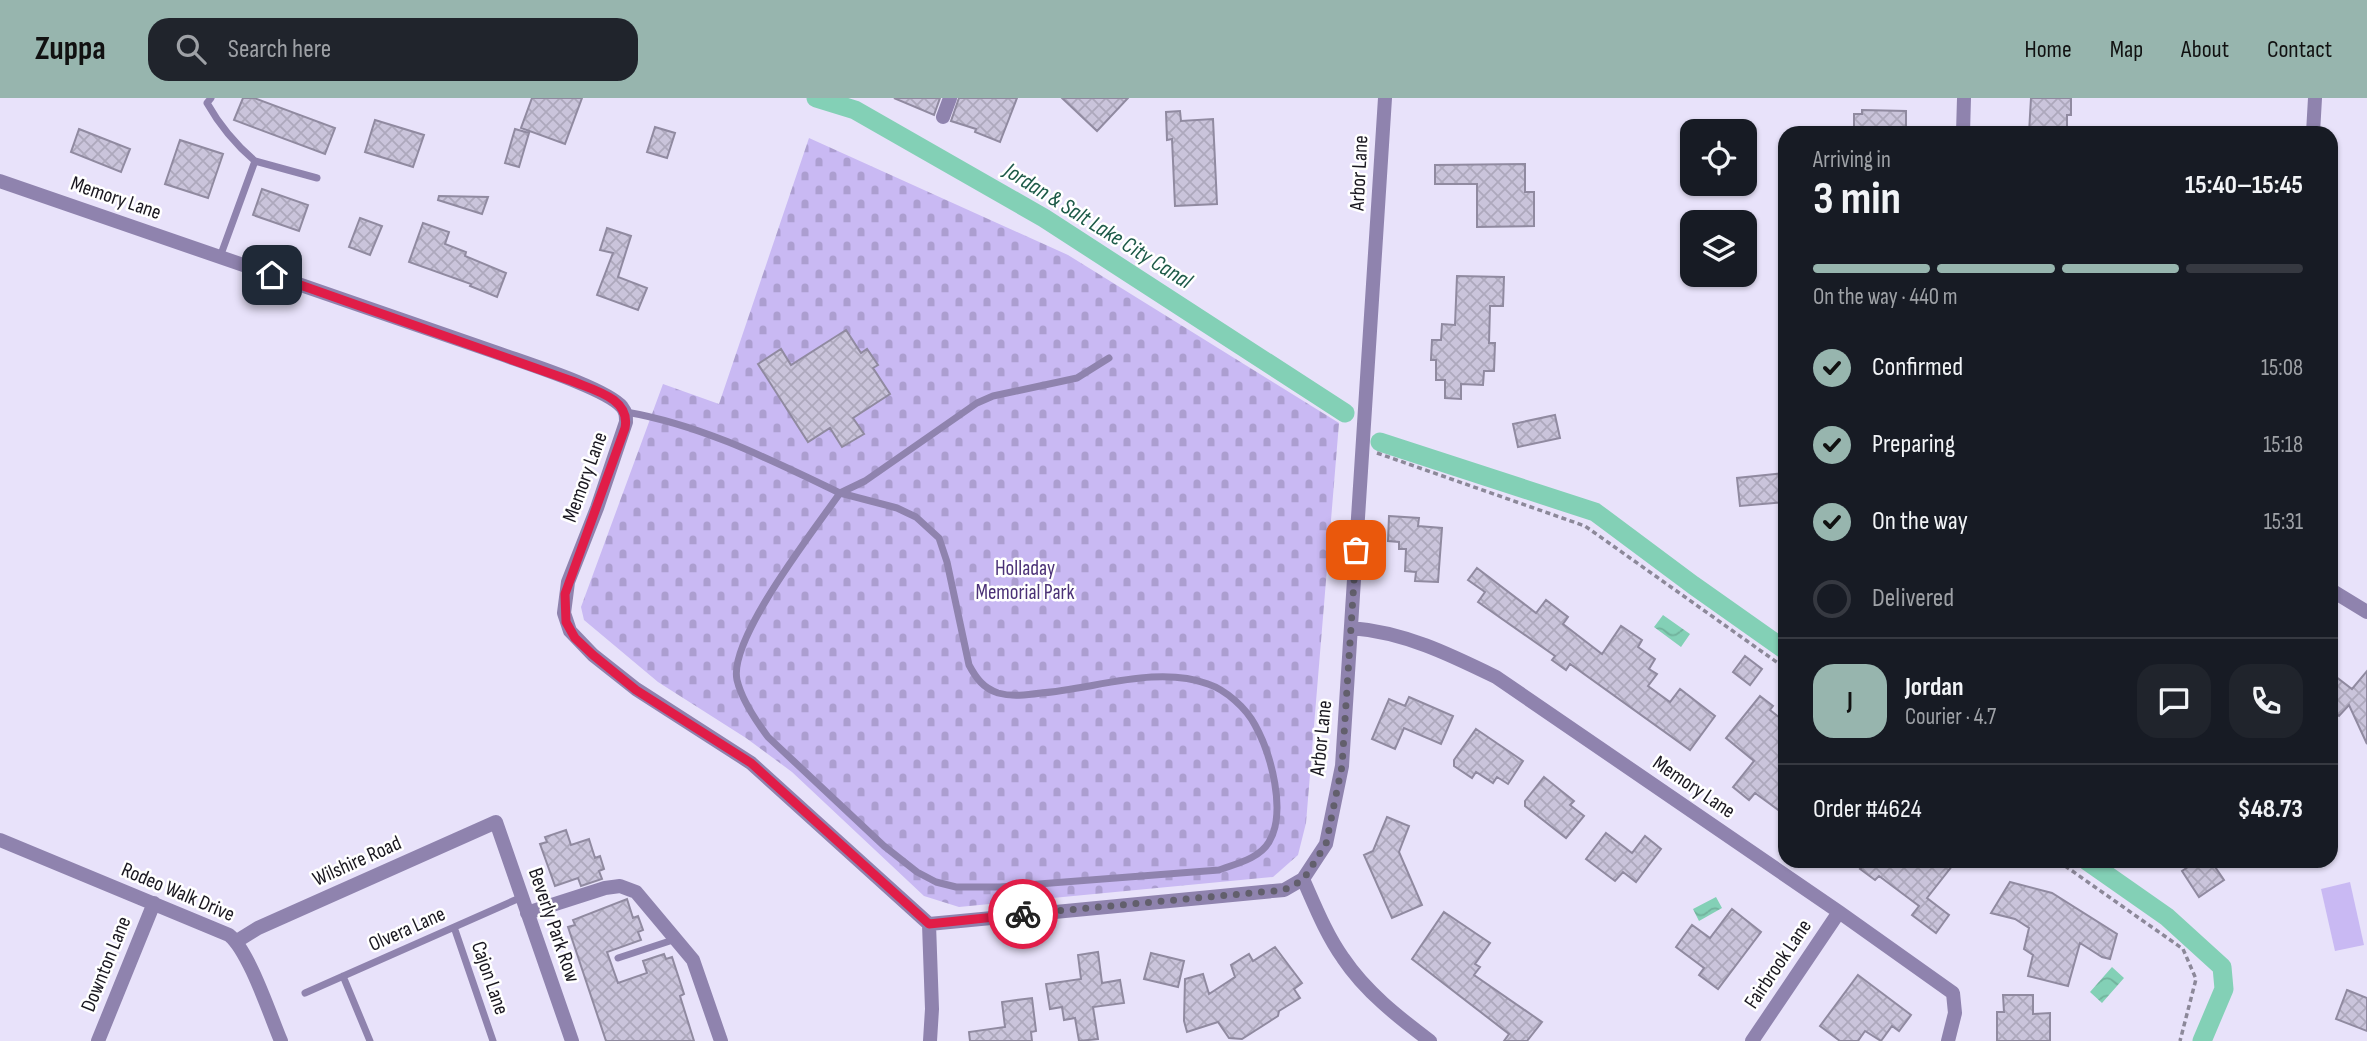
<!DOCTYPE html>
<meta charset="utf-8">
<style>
:root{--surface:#171b24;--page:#20242c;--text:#f1f3f6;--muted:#9ea1a6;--line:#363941;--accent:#97b5ae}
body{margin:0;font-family:"Sofia Sans Condensed",sans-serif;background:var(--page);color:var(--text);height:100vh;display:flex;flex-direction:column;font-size:26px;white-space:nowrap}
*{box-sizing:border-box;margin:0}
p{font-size:23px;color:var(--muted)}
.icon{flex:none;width:38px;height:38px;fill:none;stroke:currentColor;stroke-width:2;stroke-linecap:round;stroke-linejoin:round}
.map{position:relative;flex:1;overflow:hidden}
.details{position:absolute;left:1778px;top:28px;width:560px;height:742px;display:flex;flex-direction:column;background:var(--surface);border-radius:21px;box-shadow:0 2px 5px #0004}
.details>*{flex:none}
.tools{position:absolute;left:1680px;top:21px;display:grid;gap:14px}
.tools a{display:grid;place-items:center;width:77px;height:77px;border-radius:14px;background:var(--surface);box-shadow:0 2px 5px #0004;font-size:35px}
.pin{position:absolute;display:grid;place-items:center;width:60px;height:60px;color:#fff;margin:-30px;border-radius:14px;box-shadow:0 4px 10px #0006}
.courier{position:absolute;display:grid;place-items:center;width:70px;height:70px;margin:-35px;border:5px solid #e11d48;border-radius:50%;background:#fff;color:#222;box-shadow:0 2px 9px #0007}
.summary em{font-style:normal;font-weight:700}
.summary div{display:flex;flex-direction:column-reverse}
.summary{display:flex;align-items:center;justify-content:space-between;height:119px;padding:0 35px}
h1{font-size:46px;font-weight:700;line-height:52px}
.bar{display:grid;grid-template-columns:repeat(4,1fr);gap:10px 7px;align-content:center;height:84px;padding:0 35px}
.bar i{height:9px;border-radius:5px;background:var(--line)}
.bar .current{background:var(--accent)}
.bar p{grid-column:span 4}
.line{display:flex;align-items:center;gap:18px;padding:0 35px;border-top:2px solid var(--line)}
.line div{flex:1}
.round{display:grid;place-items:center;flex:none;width:74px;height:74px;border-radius:21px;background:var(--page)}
ol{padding:0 35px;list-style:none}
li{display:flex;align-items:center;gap:21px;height:77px}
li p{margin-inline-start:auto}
li .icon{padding:7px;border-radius:50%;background:var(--accent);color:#111;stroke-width:4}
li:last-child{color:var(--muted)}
li i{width:38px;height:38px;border:4px solid var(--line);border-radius:50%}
header{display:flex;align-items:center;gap:42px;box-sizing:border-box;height:98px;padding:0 35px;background:var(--accent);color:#111}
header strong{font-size:33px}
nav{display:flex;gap:38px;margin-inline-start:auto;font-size:24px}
.search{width:490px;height:63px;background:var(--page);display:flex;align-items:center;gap:18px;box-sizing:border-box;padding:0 24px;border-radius:21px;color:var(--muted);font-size:26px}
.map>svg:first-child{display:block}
</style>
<header>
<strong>Zuppa</strong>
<div class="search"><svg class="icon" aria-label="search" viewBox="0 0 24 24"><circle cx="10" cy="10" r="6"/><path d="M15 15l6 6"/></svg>Search here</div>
<nav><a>Home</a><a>Map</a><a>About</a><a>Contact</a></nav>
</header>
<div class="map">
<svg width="2367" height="943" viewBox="0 0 2367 943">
<defs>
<pattern id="cemetery-stones" width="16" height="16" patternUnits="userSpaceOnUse" patternTransform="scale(1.75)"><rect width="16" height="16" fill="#c9b9f3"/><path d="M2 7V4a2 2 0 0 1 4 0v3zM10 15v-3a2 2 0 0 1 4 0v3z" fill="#ac9ed0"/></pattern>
<pattern id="water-waves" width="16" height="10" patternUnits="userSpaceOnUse" patternTransform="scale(1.75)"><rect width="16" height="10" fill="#83d0b6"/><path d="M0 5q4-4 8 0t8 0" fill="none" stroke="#71b29c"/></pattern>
<pattern id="building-cross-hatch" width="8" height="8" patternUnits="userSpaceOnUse" patternTransform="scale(1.75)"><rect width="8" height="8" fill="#cac4db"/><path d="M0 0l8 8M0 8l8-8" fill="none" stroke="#ada8bc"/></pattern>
</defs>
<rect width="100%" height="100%" fill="#e8e2fa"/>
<path fill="#c9b9f3" d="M2350,784L2364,847L2335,853L2321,791Z"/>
<path fill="url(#cemetery-stones)" d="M809,40L1068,157L1339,325L1306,725L1298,757L1273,779L959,809L924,798L792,674L746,640L658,584L584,522L581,509L663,286L719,306Z"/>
<path fill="url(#water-waves)" d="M1663,517L1690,536L1681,549L1654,529Z
M1716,799L1722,810L1699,823L1693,811Z
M2112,869L2124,880L2102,905L2090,894Z"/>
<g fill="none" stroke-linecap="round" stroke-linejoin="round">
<path stroke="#83d0b6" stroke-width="19" d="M816,0L855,12L1044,120L1345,315
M1380,344L1595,414L1693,487L1785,552
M2087,763L2167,819L2222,869L2224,891L2202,943"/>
</g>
<path fill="url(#building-cross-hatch)" stroke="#908aa0" stroke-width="2" d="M243,0H254L335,30L325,56L234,22Z
M532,0H582L565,46L521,30Z
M894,0H940L934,17Z
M959,0H1017L1000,44L975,34L976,31L951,23Z
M1062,0H1128L1097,33Z
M2031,0H2071V17H2067V35H2029Z
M1862,12L1906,13V35H1854V16H1862Z
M1180,13L1181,23L1213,21L1217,106L1175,108L1172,41L1167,42L1166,14Z
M375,22L424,37L413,69L365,54Z
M655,29L675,35L667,60L647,54Z
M79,31L130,51L121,74L71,54Z
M515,31L529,35L519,69L505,65Z
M180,42L223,56L208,100L165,86Z
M1525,66V94H1534V128L1477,129V86H1435V67Z
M262,91L308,107L299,133L253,117Z
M439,98L488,99L482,116L438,102Z
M360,120L382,128L370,157L349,149Z
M423,125L449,134L445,146L466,154L465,158L506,175L497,199L470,188L471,186L409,164Z
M607,130L631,138L618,179L647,190L638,212L597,197L613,155L600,152Z
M1457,178L1504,179L1503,208H1490L1489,245H1495L1494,273H1484L1483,287L1461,286V301L1445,300V282H1436V262H1431L1432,242H1441L1442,226L1455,227Z
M846,232L861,255L867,251L878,267L873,270L890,296L853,320L864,336L842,349L830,330L808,344L758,266L781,251L791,267Z
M1555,317L1560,340L1518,349L1513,326Z
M1785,375V404L1740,408L1737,380Z
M1389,418L1419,420L1418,428L1442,430L1438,484L1415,483L1416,474L1405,473L1406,451H1399V444L1388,443Z
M1477,470L1536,515L1546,502L1568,519L1563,526L1602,556L1621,528L1642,542L1638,549L1655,561L1649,571L1657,576L1648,588L1670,604L1680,591L1715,618L1690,652L1570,566L1566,572L1552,562L1555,558L1478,504L1485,494L1468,482Z
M1745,558L1762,571L1750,587L1733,574Z
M2367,573V646L2349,607L2339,618L2331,612V575L2352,591Z
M1760,598L1773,608L1770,612L1785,624V717L1755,695L1749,702L1733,689L1754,663L1726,640Z
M1409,599L1453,618L1441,646L1404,630L1395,651L1372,641L1389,601L1405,608Z
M1476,631L1523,663L1508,686L1497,679L1493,685L1476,674L1472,680L1454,668V662Z
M1544,679L1574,703L1570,707L1584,718L1566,740L1525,708V703Z
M1387,719L1409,728L1399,754L1422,807L1392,820L1364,757L1373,753Z
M566,732L571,747L589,741L595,760L600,758L604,771L599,773L602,781L581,788L578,780L555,788L540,746L547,744L545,739Z
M1606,735L1632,755L1645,738L1661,751L1636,784L1623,774L1615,783L1586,761Z
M1859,763H1956L1927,800L1949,817L1936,835L1912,817L1919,808L1879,778L1875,782L1860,771L1864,767Z
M2197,763H2211L2224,782L2199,799L2182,773Z
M2010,784L2052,795L2117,836L2110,861L2102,859L2080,845L2068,888L2028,878L2033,857L2024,851L2029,830L2015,821L1991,815Z
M627,801L633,820L638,818L643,832L638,834L641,842L607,854L618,885L647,875L643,863L664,856L666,861L672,859L684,896L680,898L694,943H606L568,829L575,827L573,822Z
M1732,811L1761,834L1718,891L1699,877L1704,870L1676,849L1692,827L1710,840Z
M1444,814L1490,845L1475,866L1480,869L1474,877L1542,924L1527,943H1504L1509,936L1412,861Z
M1275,849L1302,885L1294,891L1300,900L1279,913L1278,918L1242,941L1229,940L1218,924L1187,934L1184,923L1185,881L1203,876L1209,896L1235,879L1231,867L1249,856L1253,863Z
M1098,854L1102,885L1120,882L1124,905L1093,909L1098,941L1079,943L1075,920L1064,922L1062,909L1050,911L1046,886L1081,881L1078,857Z
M1151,855L1184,863L1178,889L1144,881Z
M1858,877L1911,917L1899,933L1892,928L1881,943L1865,933L1858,943H1840L1820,928Z
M2347,892L2367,900V933L2336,921Z
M2003,897H2033V916L2050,915V943H1997V914H2004Z
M1032,900L1036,933L1031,934L1032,943H970L969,934L1005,929L1002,904Z"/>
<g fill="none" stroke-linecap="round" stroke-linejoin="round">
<path stroke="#8c8899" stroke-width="3.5" stroke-dasharray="5 3.5" stroke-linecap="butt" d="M1377,355L1585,428L1785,570
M2058,763L2183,851L2196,881L2180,943"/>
<path stroke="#8f83ae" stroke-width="7" d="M211,0L207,5C220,28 235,46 255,63
M220,159L255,63L317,80
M626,314C702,327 771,362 840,395L865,383L977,305L993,298L1077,280L1109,260
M840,395L897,410L916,419L939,440L947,464L969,567C976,580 983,590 998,595C1012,599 1027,597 1041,595C1094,591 1157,567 1208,586C1226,592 1246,610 1255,627C1271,656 1287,714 1269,744C1259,761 1235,766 1219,772L1000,789H956L936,784L917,774L884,748L768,639C756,623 742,603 737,582C728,541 815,431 840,395Z
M454,829L493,943
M618,860L676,841
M343,878L370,943
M305,895L522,799"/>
<path stroke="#8f83ae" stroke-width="14" d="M943,19L950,0
M1963,35L1964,0
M2313,35L2315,0
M0,83L495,254C522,264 606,290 622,309C626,314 626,318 626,324L597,410L568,484L564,515L570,533L593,557L636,591L751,665L929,826
M2331,492L2367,514
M1351,530C1404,534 1449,556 1496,579L1839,814L1953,895L1955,915L1948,943
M0,742L229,837C249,853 270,917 281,943
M1303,781C1315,808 1326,836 1343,860C1365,893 1398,919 1430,943
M527,815L605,790L620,788L636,794L693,862L721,943
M237,843L258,830L496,724L572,943
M98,943L154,805
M930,943L932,911L929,826L1284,792L1303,781L1326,746L1342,668L1385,0
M1752,943L1839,814"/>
</g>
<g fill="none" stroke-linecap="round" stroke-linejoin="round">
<path stroke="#625f6c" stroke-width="7" stroke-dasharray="0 12.6" d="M1023,816L1284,792L1303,782L1326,746L1342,668L1356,452"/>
<path stroke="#e11d48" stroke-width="9" d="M272,177L572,283C593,292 631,300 625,330L565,496L566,524L575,540L593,557L636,592L751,665L929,826L1023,816"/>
</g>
<g text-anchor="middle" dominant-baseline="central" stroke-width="5" stroke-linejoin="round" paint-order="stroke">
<g font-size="21" fill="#1a1820" stroke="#fff">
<text transform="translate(1359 75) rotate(-87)">Arbor Lane</text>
<text transform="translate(116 100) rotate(19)">Memory Lane</text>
<text transform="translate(585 379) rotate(-70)">Memory Lane</text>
<text transform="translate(1321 640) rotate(-84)">Arbor Lane</text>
<text transform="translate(1694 689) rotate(34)">Memory Lane</text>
<text transform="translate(357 763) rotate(-24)">Wilshire Road</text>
<text transform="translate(178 794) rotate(23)">Rodeo Walk Drive</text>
<text transform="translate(554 827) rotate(71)">Beverly Park Row</text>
<text transform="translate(407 831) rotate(-24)">Olvera Lane</text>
<text transform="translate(106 866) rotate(-68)">Downton Lane</text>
<text transform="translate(1778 866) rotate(-56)">Fairbrook Lane</text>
<text transform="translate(490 880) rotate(71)">Cajon Lane</text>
</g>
<g font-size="21" fill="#4b3177" stroke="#fff">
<text x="1025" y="470">Holladay<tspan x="1025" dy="24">Memorial Park</tspan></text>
</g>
<g font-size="23" font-style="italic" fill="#1d5a48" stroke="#fff">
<text transform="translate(1098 128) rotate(32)">Jordan &amp; Salt Lake City Canal</text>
</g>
</g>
</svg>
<div class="tools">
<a><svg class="icon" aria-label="locate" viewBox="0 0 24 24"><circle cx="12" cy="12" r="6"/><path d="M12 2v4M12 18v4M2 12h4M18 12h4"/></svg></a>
<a><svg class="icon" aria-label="layers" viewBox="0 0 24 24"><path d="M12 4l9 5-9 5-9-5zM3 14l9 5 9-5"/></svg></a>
</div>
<div class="pin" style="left:1356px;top:452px;background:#ea580c"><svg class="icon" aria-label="bag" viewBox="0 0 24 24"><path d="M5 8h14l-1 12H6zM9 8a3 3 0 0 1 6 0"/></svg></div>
<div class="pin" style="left:272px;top:177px;background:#1f2937"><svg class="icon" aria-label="home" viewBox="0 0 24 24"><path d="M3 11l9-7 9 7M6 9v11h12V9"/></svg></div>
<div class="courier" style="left:1023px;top:816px"><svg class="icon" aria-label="bike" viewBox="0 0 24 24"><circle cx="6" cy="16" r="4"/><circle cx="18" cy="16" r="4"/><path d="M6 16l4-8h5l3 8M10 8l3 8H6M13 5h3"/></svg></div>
<section class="details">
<div class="summary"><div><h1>3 min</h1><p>Arriving in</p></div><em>15:40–15:45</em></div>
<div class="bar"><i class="current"></i><i class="current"></i><i class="current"></i><i></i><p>On the way · 440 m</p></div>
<ol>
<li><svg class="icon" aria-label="check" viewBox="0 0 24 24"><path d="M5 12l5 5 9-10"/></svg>Confirmed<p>15:08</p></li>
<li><svg class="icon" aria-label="check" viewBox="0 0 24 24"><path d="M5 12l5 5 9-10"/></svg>Preparing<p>15:18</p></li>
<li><svg class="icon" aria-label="check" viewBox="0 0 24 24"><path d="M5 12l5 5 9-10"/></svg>On the way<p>15:31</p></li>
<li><i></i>Delivered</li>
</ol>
<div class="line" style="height:126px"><b class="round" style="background:var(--accent);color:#111">J</b><div><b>Jordan</b><p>Courier · 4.7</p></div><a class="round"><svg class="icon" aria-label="chat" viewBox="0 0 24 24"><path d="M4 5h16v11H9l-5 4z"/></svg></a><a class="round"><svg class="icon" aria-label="phone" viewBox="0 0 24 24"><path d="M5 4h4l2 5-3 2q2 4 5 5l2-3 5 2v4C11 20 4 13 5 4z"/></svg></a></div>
<div class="line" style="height:91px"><div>Order #4624</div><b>$48.73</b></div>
</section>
</div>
